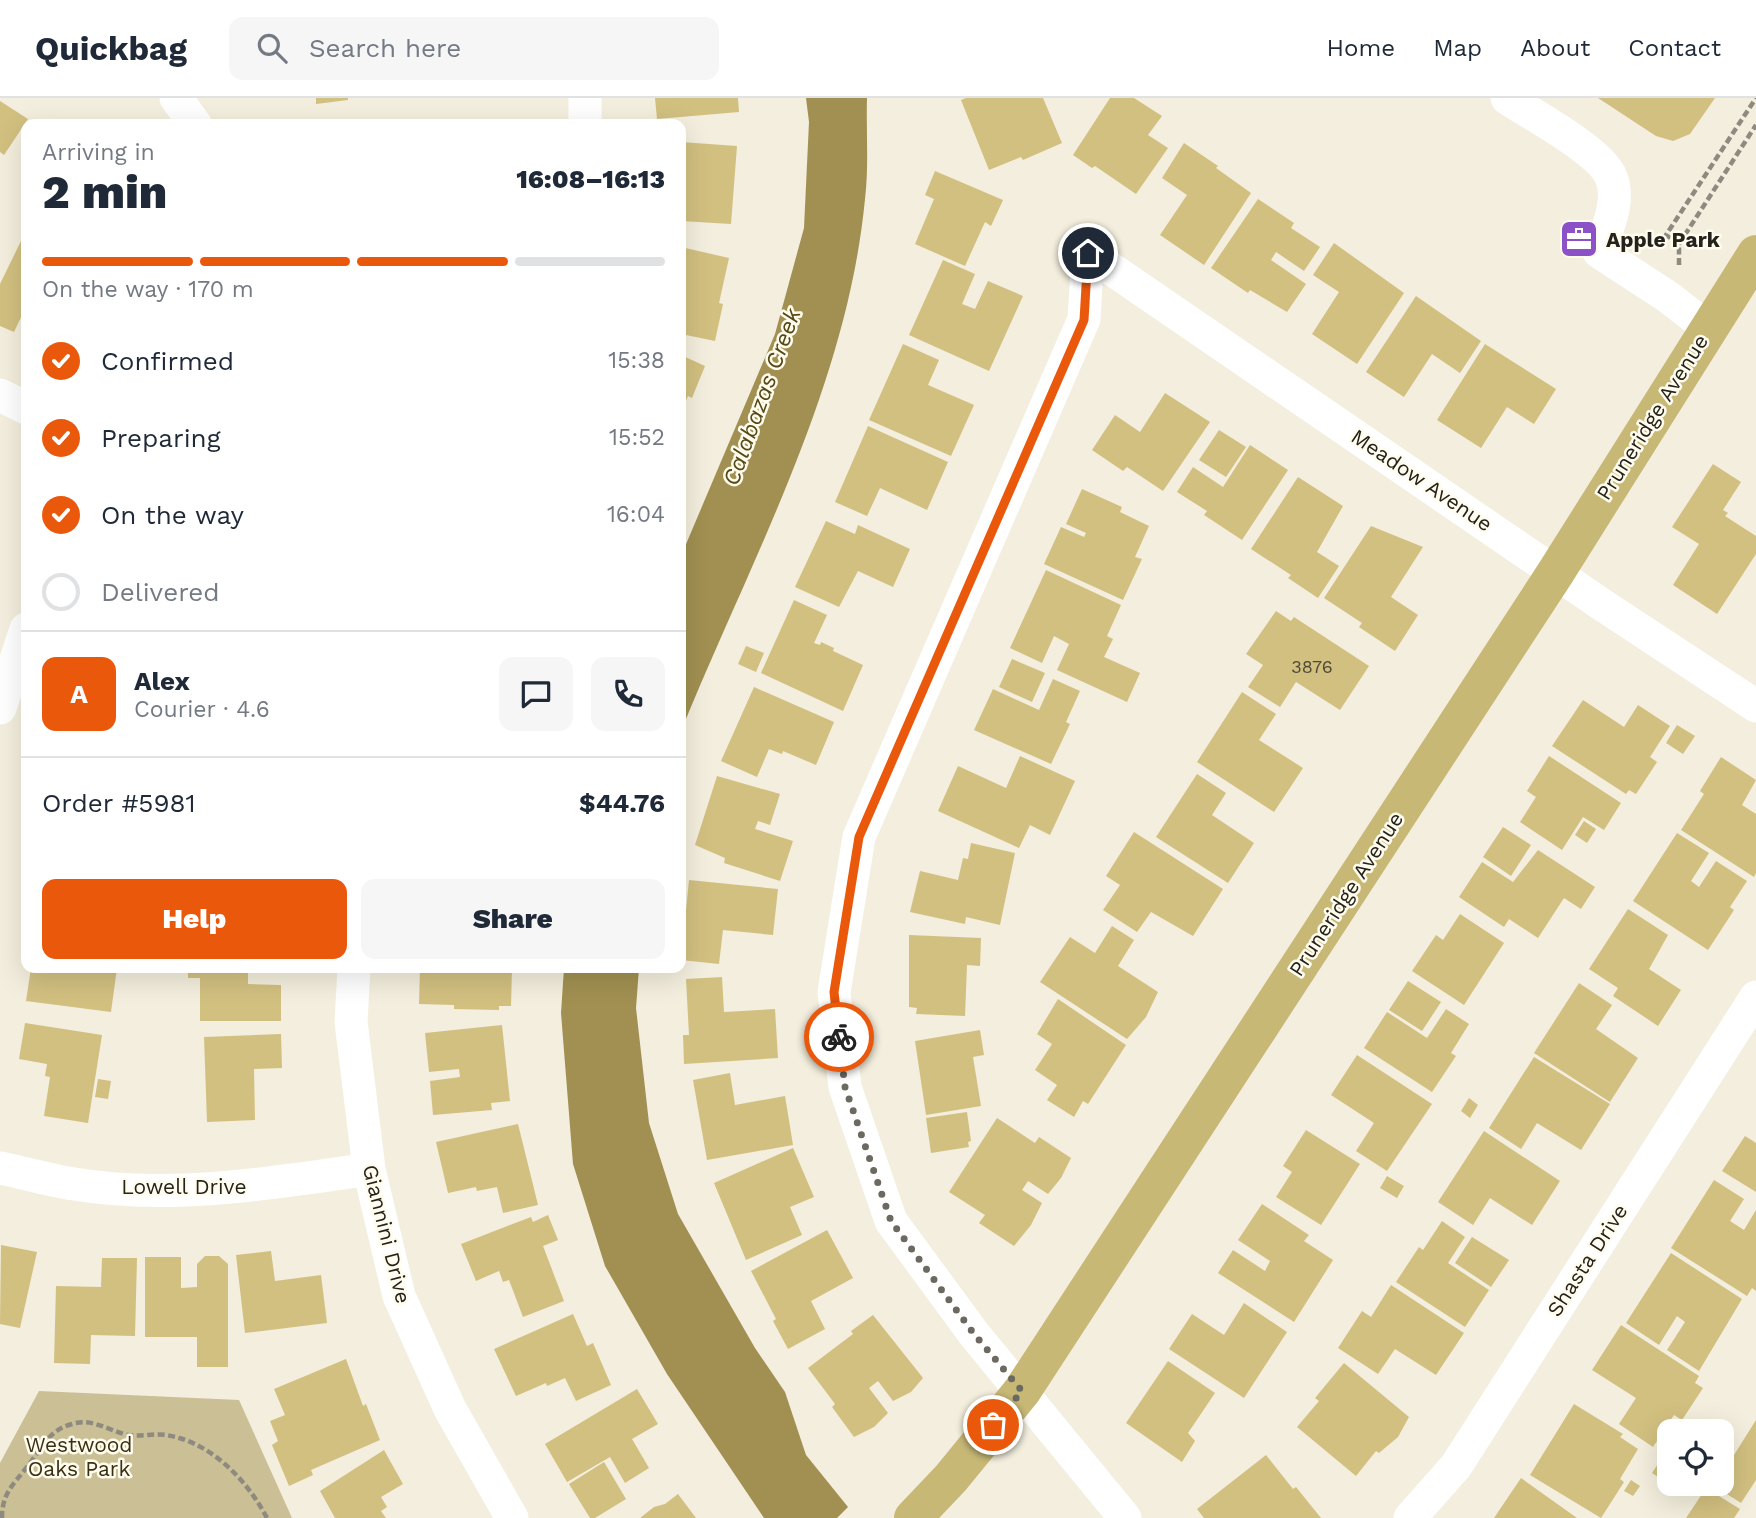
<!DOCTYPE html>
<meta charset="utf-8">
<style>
:root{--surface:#fff;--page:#f6f6f7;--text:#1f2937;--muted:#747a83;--line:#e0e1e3;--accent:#ea580c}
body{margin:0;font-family:"Work Sans",sans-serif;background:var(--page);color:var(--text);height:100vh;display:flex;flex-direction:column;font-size:26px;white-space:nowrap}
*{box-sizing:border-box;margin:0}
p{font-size:23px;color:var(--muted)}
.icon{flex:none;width:38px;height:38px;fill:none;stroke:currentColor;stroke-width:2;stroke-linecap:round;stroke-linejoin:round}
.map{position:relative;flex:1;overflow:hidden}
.side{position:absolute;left:21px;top:21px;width:665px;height:854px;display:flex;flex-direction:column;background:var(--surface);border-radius:14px;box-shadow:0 7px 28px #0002}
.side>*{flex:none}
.controls{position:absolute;left:1657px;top:1321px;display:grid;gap:14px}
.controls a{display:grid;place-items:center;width:77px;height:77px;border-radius:14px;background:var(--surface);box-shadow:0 7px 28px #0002;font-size:35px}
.pin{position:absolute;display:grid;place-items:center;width:60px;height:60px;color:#fff;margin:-30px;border:4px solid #fff;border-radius:50%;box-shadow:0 2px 7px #0007}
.courier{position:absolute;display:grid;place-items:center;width:70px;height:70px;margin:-35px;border:5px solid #ea580c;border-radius:50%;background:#fff;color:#222;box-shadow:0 2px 9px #0007}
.head em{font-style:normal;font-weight:800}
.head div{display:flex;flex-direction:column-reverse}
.head{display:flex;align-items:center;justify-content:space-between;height:119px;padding:0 21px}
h1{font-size:46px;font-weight:800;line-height:52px}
.bar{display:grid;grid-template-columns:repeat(4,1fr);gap:10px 7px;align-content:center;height:84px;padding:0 21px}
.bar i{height:9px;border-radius:5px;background:var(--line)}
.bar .active{background:var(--accent)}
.bar p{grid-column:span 4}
.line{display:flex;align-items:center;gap:18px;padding:0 21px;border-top:2px solid var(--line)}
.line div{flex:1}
.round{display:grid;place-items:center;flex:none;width:74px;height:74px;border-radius:14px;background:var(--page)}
ol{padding:0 21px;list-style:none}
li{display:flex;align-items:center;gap:21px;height:77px}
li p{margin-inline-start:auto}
li .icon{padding:7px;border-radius:50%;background:var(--accent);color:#fff;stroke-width:4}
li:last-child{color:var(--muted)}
li i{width:38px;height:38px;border:4px solid var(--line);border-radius:50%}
.action{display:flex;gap:14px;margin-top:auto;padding:14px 21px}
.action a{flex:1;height:80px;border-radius:14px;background:var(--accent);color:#fff;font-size:28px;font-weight:800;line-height:80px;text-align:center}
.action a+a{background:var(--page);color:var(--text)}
header{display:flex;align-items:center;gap:42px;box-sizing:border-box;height:98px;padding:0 35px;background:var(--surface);border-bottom:2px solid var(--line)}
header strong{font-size:33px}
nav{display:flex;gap:38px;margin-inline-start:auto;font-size:24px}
.search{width:490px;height:63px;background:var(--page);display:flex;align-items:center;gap:18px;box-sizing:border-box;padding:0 24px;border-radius:14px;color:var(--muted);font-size:26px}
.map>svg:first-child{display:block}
</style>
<header>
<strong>Quickbag</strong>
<div class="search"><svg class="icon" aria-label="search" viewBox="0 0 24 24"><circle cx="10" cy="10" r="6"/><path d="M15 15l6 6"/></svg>Search here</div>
<nav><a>Home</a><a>Map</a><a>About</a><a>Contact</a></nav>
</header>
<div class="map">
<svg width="1756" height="1420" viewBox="0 0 1756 1420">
<rect width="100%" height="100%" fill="#f3eedd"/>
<path fill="#cbbf95" d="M39,1293L239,1302L292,1420H0V1365Z"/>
<path fill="#a19051" d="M806,0H867C866,33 869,68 865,101C847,289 751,461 681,633V458L775,236L804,130L809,24Z
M564,870H639L636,910L649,1025L678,1116L755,1250L785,1294L806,1357L848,1409L837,1420H764L667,1276L605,1168L573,1066L561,915Z"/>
<path fill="#d2c080" d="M316,0H348V2L316,6Z
M655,0H738L739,14L657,21Z
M966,0H1043L1062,45L1023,62L1021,59L989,72L961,2Z
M1110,0H1134L1162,18L1148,37L1168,50L1136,96L1095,68L1092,70L1073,57Z
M1598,0H1715L1690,36L1673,43L1656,38Z
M0,3L28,21L4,57L0,54Z
M681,44L737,48L731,126L681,123L684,77L681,76Z
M1184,45L1218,68L1216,70L1251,95L1204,167L1160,137L1187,97L1162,80Z
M935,73L1003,102L991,128L985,124L965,168L915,146L934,101L925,97Z
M1258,101L1294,125L1291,130L1320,149L1304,173L1276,154L1271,162L1306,186L1287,214L1250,192L1248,195L1211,170Z
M21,143L26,146V209L14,234L0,228V186Z
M1334,145L1404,195L1357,266L1312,236L1339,194L1313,177Z
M681,149L729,160L719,205L723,206L715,243L681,236L685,202L681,201Z
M943,162L975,176L962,206L975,211L988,183L1023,198L989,273L909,237Z
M1416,198L1481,243L1460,275L1432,256L1404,299L1366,274Z
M903,246L939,262L928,287L974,307L951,358L869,322Z
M1485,246L1556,291L1534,326L1507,309L1481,350L1437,322Z
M681,257L705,268L692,300L688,298L681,314Z
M1165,295L1210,324L1163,393L1127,369L1123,373L1092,352L1115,317L1140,334Z
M868,328L948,364L927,412L880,390L867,418L835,404Z
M1219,332L1246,349L1226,379L1199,362Z
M1250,347L1288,372L1242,442L1204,417L1207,413L1177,394L1193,369L1223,389Z
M1713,366L1741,384L1723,412L1728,415L1725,418L1756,438V456L1717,516L1673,487L1699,446L1672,429Z
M1298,379L1343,408L1317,454L1339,468L1318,500L1288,480L1291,477L1251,451Z
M1082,391L1122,409L1120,414L1149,428L1135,459L1142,461L1123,502L1044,466L1061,429L1084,439L1086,435L1066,426Z
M826,423L855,436L858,427L910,451L893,489L858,473L839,509L795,489Z
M1371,428L1423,449L1391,499L1418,517L1395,553L1359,529L1362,525L1324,500Z
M1046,472L1121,507L1107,538L1113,541L1104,559L1140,575L1127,604L1057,572L1069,546L1054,538L1042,565L1010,550Z
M794,502L827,517L814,545L820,547L821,544L834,550L833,553L863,567L843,613L761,575Z
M1276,513L1291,523L1294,519L1369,568L1340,612L1296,584L1280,609L1248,589L1263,567L1246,556Z
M746,548L764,555L756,574L738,566Z
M1012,561L1045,575L1032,604L999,589Z
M1053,581L1080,593L1066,624L1070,626L1051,666L974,632L993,591L1039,612Z
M754,589L834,624L816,667L783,653L782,656L769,651L757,679L721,663Z
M1242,594L1276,616L1259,642L1303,670L1274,714L1197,664Z
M1583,602L1624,629L1638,607L1670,628L1650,659L1657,664L1636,696L1629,692L1626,696L1552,648Z
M1677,627L1695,638L1683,656L1666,645Z
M1020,658L1075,683L1050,737L1030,727L1019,750L938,713L958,668L1006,690Z
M1549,658L1621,705L1604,732L1583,719L1562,752L1520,724L1536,699L1527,693Z
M1721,659L1756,682L1742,707L1756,716V775L1754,779L1681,732L1704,696L1700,693Z
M1197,676L1226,695L1212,717L1254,745L1228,785L1156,739Z
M717,678L780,696L770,727L758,723L755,731L793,743L780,783L724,765L725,760L695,747Z
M1584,723L1596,731L1587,745L1575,737Z
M1503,729L1531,747L1511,778L1483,759Z
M1134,734L1223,791L1193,838L1151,814L1137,834L1103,812L1120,787L1106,778Z
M1677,735L1709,755L1691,783L1699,789L1716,763L1747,783L1730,809L1734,812L1708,852L1633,803Z
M971,745L1015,755L1000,827L966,819L965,826L910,814L920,773L958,782L963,760L968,761Z
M1538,752L1595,789L1581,811L1564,800L1538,840L1509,821L1504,829L1459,799L1482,764L1513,784Z
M689,782L778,791L773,837L723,832L719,866L681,862Z
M1628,811L1668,837L1649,871L1681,892L1658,928L1613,898L1618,890L1589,871Z
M1460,816L1504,845L1464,907L1412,873L1436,837L1443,842Z
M1112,828L1134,842L1118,868L1158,894L1146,919L1127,941L1040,884L1070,839L1095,855Z
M909,837L981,840L980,868L967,867L965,918L916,916L917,910L909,909Z
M31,870H117L111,914L26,903Z
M188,870H245V873H248V886L281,887V923H200V880H188Z
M420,870H512L511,908H499V912L454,911V907L419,906Z
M722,879L724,914L775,911L778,960L684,966L683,937H689L686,881Z
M1408,883L1441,904L1422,933L1389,912Z
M1579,885L1612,907L1596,931L1638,960L1610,1004L1534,955Z
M1058,901L1126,947L1088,1006L1083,1003L1074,1019L1047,1002L1057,987L1035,972L1052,946L1037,936Z
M1446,911L1469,926L1451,955L1456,958L1432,994L1364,950L1387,914L1427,940Z
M25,925L102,937L88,1025L44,1018L50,979L45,978L47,966L19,961Z
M502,927L510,1003L491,1005L492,1012L433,1017L430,983L460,979L459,971L429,974L425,935Z
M980,932L984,957L973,959L981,1008L926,1017L915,943Z
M281,936L282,970L254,971L255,1022L207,1024L204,939Z
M1357,957L1432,1006L1387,1073L1356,1053L1374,1025L1331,997Z
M1534,959L1610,1006L1581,1052L1537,1025L1521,1051L1489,1030Z
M730,975L735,1007L785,998L793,1047L707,1062L693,982Z
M98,981L111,983L108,1001L95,999Z
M1469,1000L1478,1007L1470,1020L1461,1013Z
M967,1014L971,1043L968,1044L969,1049L931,1055L926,1020Z
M997,1020L1035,1045L1039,1039L1071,1060L1061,1080L1048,1096L1028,1083L1022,1092L1042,1105L1031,1127L1014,1148L979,1125L985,1117L949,1094Z
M518,1026L538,1107L503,1115L497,1089L477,1093L476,1089L448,1095L436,1044Z
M1306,1032L1360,1066L1321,1127L1276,1099L1292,1074L1283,1068Z
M1484,1033L1560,1083L1532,1127L1490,1100L1473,1127L1438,1104Z
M1745,1038L1756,1045V1094L1722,1073Z
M793,1050L814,1099L790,1109L802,1137L746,1162L714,1085Z
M1387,1078L1404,1088L1397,1100L1380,1090Z
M1714,1082L1744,1101L1730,1123L1744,1132L1756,1112V1193L1752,1190L1747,1198L1671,1150Z
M1262,1106L1309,1137L1304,1143L1333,1162L1294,1224L1218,1175L1233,1152L1265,1173L1270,1163L1238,1142Z
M548,1117L558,1142L543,1148L564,1203L523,1219L509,1182L503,1184L499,1173L476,1183L461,1146L531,1119L533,1124Z
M1442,1123L1465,1139L1448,1165L1489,1192L1465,1229L1396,1184L1419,1149L1423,1152Z
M827,1132L853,1180L811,1203L825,1231L788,1251L773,1223L776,1221L751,1173Z
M1472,1139L1509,1162L1491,1189L1455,1165Z
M1,1147L37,1154L20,1230L0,1226Z
M271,1153L275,1183L321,1177L327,1225L245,1235L236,1157Z
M1671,1155L1742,1201L1699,1273L1667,1252L1685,1224L1677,1218L1659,1247L1626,1225Z
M205,1158H219L228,1166V1269H197V1239H145V1159H181V1190L197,1189V1166Z
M102,1160H137L135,1238L91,1237L90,1266L54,1265L56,1188L101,1189Z
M1391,1187L1464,1235L1436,1277L1395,1251L1378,1276L1338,1250L1362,1213L1371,1219Z
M1244,1205L1287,1234L1244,1300L1169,1251L1192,1216L1224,1237Z
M573,1216L587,1248L593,1245L611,1287L576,1303L565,1280L547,1288L546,1285L516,1298L494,1251Z
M873,1217L923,1280L911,1294L893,1303L878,1283L869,1290L888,1315L874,1329L854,1339L832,1309L835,1306L808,1270L853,1236L851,1233Z
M1621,1227L1699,1278L1695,1285L1703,1290L1682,1322L1674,1317L1653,1349L1619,1326L1636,1300L1592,1272Z
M346,1261L363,1308L366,1306L380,1342L311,1372L313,1377L289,1388L272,1347L278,1343L270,1323L285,1317L274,1291Z
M1168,1263L1215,1295L1188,1335L1195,1343L1182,1364L1126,1325Z
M1344,1265L1409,1319L1398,1339L1379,1355L1376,1353L1356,1378L1297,1329L1319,1303L1315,1300Z
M637,1291L658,1326L632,1341L649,1370L625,1385L610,1359L567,1384L545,1346Z
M1574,1306L1623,1336L1620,1339L1638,1351L1620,1381L1624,1384L1601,1420L1530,1377Z
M1756,1322V1382L1741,1405L1711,1386H1722V1362L1728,1353L1734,1357Z
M384,1352L403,1386L381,1399L387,1409L381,1413L386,1420H335L320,1393Z
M1266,1357L1293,1391L1296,1389L1321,1420H1204L1197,1411Z
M1661,1361L1670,1367L1663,1382L1652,1375Z
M604,1364L626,1401L595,1420H590L569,1386Z
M1521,1380L1577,1420H1494Z
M1631,1382L1640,1388L1633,1398L1624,1393Z
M1706,1390L1740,1411L1734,1420H1686Z
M678,1396L696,1420H640L654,1409L665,1406Z"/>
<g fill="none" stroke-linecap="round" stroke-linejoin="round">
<path stroke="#8e8a7f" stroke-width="4.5" stroke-dasharray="7 3.5" stroke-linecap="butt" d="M1679,146L1666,137L1756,0
M1679,167V146L1756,27
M2,1420C2,1395 13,1387 27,1369C41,1352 48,1332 72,1326C91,1320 106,1331 124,1336C138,1340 152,1335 166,1337C211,1344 247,1382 267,1420"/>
<path stroke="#fff" stroke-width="33" d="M176,0L195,26
M585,0V26
M1507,0C1532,17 1601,53 1611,79C1621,103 1607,131 1599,154L1668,199L1708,230
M1088,155L1084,221L859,739L834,894L845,989L891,1123L974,1236L1125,1420
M1088,155L1601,506L1756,608
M0,297L26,310
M0,610L26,531
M354,870L351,924L369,1071L399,1198L450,1311L512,1420
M0,1070C24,1075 49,1082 74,1086C169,1102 275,1085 369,1071
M1410,1420L1456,1368L1756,899"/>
<path stroke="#c8b876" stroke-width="38" d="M913,1420L951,1380L1022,1293L1556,474L1756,156"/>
</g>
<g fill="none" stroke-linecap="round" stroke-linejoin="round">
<path stroke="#6c6960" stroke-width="7" stroke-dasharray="0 12.6" d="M839,939L845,989L891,1123L974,1236L1022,1293L993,1327"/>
<path stroke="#ea580c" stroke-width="9" d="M839,939L834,894L859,739L1084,222L1088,155"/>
</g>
<defs>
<symbol id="office-square" viewBox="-11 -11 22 22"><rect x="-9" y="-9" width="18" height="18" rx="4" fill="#8d51c7" stroke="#fffbed"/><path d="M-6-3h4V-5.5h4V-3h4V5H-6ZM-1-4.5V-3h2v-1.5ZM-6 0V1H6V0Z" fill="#fff"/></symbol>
</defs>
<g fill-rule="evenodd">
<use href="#office-square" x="1557" y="119" width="44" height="44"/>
</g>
<g text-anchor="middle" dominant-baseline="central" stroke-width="5" stroke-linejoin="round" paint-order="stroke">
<g font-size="18" fill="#504a35">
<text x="1312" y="568">3876</text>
</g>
<g font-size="21" font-weight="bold" fill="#24221c" stroke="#fffbed" text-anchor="start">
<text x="1606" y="141">Apple Park</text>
</g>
<g font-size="21" fill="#24221c" stroke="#fffbed">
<text transform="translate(1652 319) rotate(-58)">Pruneridge Avenue</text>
<text transform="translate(1422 382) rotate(34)">Meadow Avenue</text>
<text transform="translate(1346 796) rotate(-57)">Pruneridge Avenue</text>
<text x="184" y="1088">Lowell Drive</text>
<text transform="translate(387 1136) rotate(76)">Giannini Drive</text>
<text transform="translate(1587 1162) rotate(-57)">Shasta Drive</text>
</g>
<g font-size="21" fill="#383013" stroke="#fffbed">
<text x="79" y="1346">Westwood<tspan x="79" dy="24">Oaks Park</tspan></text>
</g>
<g font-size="23" font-style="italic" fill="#554817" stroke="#fffbed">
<text transform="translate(762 299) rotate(-70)">Calabazas Creek</text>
</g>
</g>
</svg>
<div class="controls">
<a><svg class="icon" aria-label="locate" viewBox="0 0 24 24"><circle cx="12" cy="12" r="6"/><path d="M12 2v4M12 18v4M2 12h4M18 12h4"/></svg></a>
</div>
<div class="pin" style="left:993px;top:1327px;background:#ea580c"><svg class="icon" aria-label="bag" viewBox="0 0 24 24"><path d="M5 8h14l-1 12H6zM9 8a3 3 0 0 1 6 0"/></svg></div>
<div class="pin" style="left:1088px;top:155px;background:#1f2937"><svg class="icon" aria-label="home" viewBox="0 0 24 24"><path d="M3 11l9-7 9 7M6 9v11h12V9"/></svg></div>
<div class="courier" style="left:839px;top:939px"><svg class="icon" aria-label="bike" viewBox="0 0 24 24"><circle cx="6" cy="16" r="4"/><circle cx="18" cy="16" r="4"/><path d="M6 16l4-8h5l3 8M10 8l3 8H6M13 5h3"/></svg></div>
<section class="side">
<div class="head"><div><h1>2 min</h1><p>Arriving in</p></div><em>16:08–16:13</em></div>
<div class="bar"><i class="active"></i><i class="active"></i><i class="active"></i><i></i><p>On the way · 170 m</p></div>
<ol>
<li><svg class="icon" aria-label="check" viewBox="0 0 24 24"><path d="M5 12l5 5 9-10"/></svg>Confirmed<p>15:38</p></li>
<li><svg class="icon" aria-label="check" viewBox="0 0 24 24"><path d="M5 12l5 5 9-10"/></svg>Preparing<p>15:52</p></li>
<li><svg class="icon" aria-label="check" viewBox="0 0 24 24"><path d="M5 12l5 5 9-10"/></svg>On the way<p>16:04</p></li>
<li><i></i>Delivered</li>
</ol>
<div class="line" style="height:126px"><b class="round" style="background:var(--accent);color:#fff">A</b><div><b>Alex</b><p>Courier · 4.6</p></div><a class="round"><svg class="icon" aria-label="chat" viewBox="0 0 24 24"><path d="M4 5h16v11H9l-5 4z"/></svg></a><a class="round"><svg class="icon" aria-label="phone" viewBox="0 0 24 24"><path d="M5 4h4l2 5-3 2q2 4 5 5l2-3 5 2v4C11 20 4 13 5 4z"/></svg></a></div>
<div class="line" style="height:91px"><div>Order #5981</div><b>$44.76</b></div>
<div class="action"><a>Help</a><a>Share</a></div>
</section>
</div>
